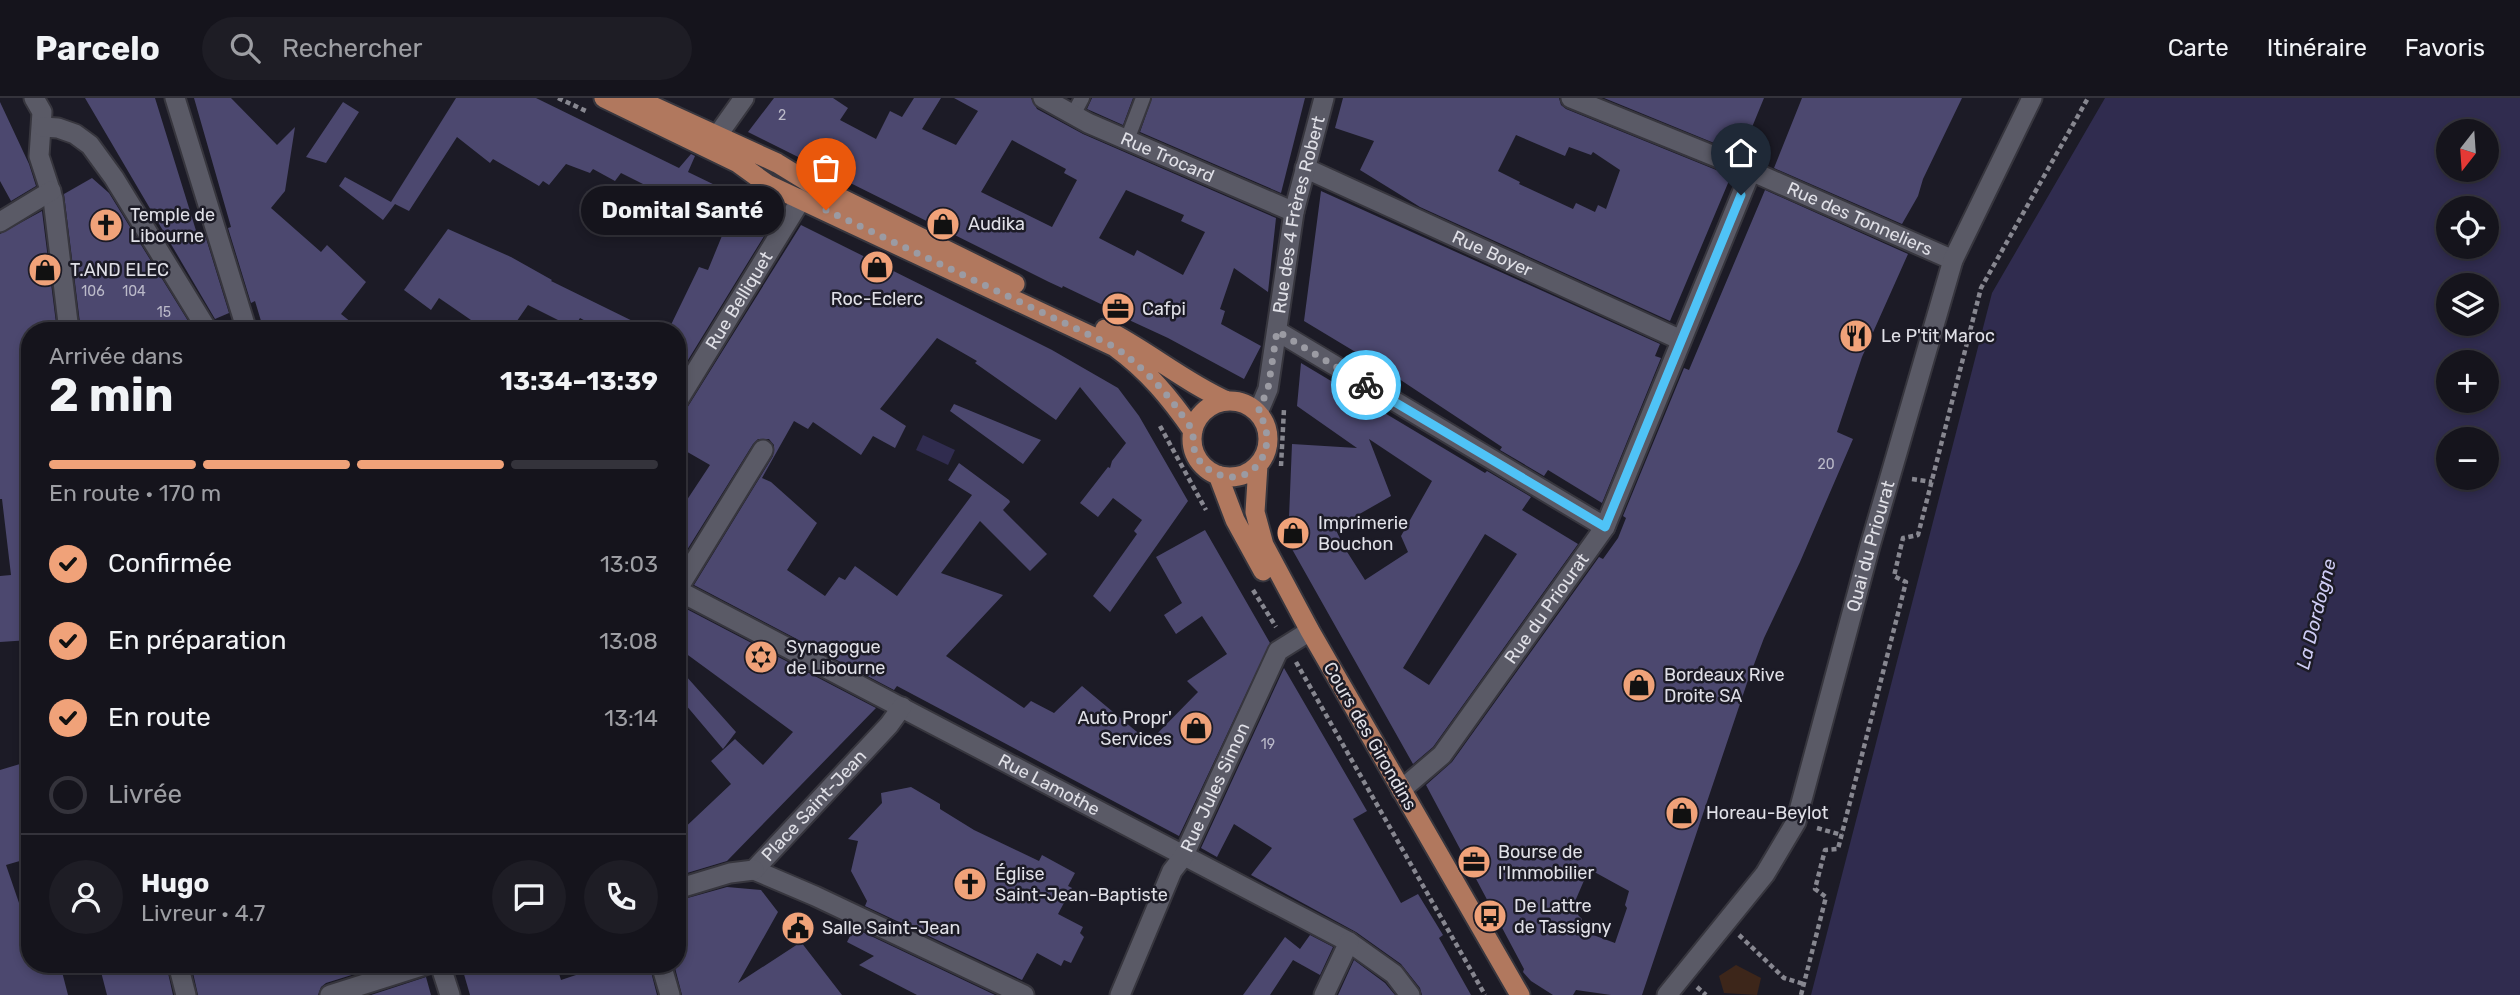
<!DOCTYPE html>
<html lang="fr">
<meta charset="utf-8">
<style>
:root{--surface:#15141c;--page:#1e1d25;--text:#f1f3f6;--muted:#9d9ea3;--line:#34333b;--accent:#f0a279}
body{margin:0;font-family:Rubik,sans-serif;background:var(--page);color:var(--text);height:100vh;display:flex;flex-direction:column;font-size:26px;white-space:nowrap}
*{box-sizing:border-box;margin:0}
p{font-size:23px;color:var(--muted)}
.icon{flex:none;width:38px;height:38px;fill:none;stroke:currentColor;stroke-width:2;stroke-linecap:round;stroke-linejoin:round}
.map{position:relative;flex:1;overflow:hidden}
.panel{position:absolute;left:21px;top:224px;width:665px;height:651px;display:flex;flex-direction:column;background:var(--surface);border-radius:28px;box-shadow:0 4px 10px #0003,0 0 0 2px var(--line)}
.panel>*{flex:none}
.needle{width:46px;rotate:197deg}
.tools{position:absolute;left:2436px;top:21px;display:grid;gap:14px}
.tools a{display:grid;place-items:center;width:63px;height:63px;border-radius:50%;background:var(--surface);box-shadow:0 4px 10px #0003,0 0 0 2px var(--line);font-size:35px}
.pin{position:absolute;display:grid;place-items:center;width:60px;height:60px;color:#fff;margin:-72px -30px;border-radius:50% 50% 50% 0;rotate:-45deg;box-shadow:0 0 7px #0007}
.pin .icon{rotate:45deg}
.courier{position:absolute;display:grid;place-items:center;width:70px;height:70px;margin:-35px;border:5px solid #4fc3f7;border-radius:50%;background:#fff;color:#222;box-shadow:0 2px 9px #0007}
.bubble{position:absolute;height:49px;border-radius:24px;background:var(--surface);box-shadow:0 4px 10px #0003,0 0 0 2px var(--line);font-size:23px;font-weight:700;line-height:49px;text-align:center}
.summary em{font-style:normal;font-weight:700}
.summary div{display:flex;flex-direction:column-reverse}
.summary{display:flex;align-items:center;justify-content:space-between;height:119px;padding:0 28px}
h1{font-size:46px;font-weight:700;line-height:52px}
.bar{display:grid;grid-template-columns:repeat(4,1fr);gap:10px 7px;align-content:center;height:84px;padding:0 28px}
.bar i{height:9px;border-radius:5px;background:var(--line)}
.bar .active{background:var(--accent)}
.bar p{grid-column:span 4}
.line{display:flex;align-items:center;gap:18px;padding:0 28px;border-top:2px solid var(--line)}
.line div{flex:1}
.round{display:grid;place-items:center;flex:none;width:74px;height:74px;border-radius:37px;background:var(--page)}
ol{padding:0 28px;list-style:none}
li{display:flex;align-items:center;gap:21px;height:77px}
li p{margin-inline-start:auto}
li .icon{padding:7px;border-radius:50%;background:var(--accent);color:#111;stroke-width:4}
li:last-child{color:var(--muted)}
li i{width:38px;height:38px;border:4px solid var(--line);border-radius:50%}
header{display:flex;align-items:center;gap:42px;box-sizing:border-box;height:98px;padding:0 35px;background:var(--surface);border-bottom:2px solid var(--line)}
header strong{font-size:33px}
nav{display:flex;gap:38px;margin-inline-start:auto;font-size:24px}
.search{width:490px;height:63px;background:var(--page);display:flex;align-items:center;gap:18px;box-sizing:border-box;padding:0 24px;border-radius:38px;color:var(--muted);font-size:26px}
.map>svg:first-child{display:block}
</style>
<header>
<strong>Parcelo</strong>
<div class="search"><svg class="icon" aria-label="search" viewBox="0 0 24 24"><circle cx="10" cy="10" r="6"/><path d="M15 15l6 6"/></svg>Rechercher</div>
<nav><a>Carte</a><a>Itinéraire</a><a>Favoris</a></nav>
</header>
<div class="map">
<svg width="2520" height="897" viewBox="0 0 2520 897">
<rect width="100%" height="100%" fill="#1c1b26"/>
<path fill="#3d261a" d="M1736,867L1761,880L1757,897L1724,895L1719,878Z"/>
<path fill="#302c4f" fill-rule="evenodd" d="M2105,0H2520V897H1811L1992,195ZM2448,33H2487V72H2448ZM2448,110H2487V149H2448ZM2448,187H2487V226H2448ZM2448,264H2487V303H2448ZM2448,341H2487V380H2448Z
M923,337L955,352L948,367L916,352Z"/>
<path fill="#4c486f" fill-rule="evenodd" d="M85,0H155L198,139L205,137L229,215L215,221Z
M194,0H231L277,47L295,29L285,93L271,110L321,154L327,147L366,184L341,216L362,233H264L255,203L251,205L228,130L231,129Z
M456,0H536L679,70L691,56L695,58L688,74L777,117L677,280V233H668L699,169L708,172L726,128L675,108L664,134L636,121L659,94L621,75L615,83L593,71L590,75L566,66L549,87L543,83L539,88L493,61L490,65L457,39L409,113L395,106L383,122L339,88L345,79L391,104Z
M774,0H833L848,10L840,22L876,41L890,13L902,19L914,0H941L922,31L956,47L978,13L954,0H1031L1037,11L1083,36L1276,120L1268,194L1234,170L1220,211L1225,213L1221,226L1261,248L1244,281L1168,240L1129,222L1130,220L1063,188L1062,190L1049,184L748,34ZM1012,42L1066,71L1064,75L1077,82L1052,129L981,94ZM1126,92L1184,117L1181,123L1205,134L1183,177L1137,152L1134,158L1099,140Z
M1092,0H1133L1123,27L1087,11Z
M1152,0H1305L1281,95L1140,34Z
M1343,0H1559L1561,7L1566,11L1731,78L1670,223L1420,109L1360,72L1374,43L1335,30ZM1516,37L1565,58L1569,49L1591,57L1593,54L1620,72L1606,111L1598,107L1595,114L1576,105L1573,111L1519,86L1520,84L1498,73Z
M1604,0H1764L1741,56Z
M1802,0H1962L1923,81L1918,98L1902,126L1774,70Z
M0,4L29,66L36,88L11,103L0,83Z
M343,4L359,14L326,65L306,59Z
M92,80L109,95L193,231L81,233L64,96Z
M1765,92L1908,156L1862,259L1837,334L1853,341L1800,464L1764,540L1747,585L1642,897H1611L1576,892L1573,897H1553L1531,883L1523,874L1524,871L1426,687L1452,664L1599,459L1603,461L1618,440L1626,420L1623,418L1684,270L1689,272ZM1589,771L1629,793L1625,807L1627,810L1615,845L1577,831L1582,821L1578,817L1580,811L1573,808Z
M1321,93L1660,246L1655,258L1661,260L1602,405L1548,372L1544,378L1500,352L1502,349L1387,273L1304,223Z
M42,113L57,233H30V542L0,544V478L11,477L2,401H0V136Z
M801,127L1052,252L1118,290L1139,318L1188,403L1110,514L1093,498L1137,436L1134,433L1142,422L1113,400L1098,419L1080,405L1108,369L1110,370L1112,363L1126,345L1080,289L1056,322L975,265L977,263L937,240L880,311L906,328L895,350L873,338L861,357L813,324L808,331L794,323L762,380L771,384L817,425L787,472L825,498L839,479L845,482L855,468L897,498L972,397L948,382L959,365L1009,402L1010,404L1003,412L1047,456L1030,473L980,423L941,475L1003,497L946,558L1024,610L1031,603L1054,615L1082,588L1149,644L1198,594L1187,583L1227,556L1202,518L1176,536L1164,517L1182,505L1156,459L1205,432L1270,545L1179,738L897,588L894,592L694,487L773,358L774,347L769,341H758L753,346L677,468V417L710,367L677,348V316L687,310Z
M448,131L511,159L552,182L551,183L653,233H604L580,220L574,230L528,207L510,233H487L439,200L431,212L404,192Z
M1301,265L1485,375L1487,373L1531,399L1522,412L1578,446L1433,649L1413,666L1288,444L1292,346L1357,350L1297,308ZM1369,341L1432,383L1401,438L1408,454L1365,482L1344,449L1335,430L1391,398ZM1485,436L1517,456L1429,587L1403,570Z
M954,306L1041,342L1023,366L950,313Z
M677,506L876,610L727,763L677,778V737L731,686L711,663L735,641L763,667L793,634L677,549Z
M677,568L736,634L723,651L685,606L677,611Z
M1284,570L1367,713L1353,721L1401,805L1418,796L1443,837L1439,840L1471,897H1422L1420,890L1401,866L1356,834L1251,777L1272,750L1234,726L1217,759L1201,750Z
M30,663V760L6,767L30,837V866H60L68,897H0V672Z
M911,689L940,706V711L974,732L1039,763L1042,757L1075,775L1068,788L1072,790L1058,816L1083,829L1080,835L1084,839L1071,865L1064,862L1061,868L1037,855L1022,882L865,808L867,803L851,773L858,743L848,741L882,705L881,695Z
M727,789L761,792L778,814L738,885L801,844L842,897H682L674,866H677V803Z
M854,830L995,897H917L859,867L874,858L847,844Z
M1310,837L1333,849L1320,877L1293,862L1270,897H1243L1285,839L1300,851Z
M1354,862L1385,885L1395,897H1338Z
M99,866H166L173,897H107Z
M191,866H387L326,885L321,889L318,897H198Z
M461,866H556L561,882L597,870L596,866H649L657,897H470Z
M426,879L431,897H371Z"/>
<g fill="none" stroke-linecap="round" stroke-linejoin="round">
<defs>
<path id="service" d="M1073,17L1082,0
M1127,42L1143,0"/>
<g id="minor">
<path d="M34,0L42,14L39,58L53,101L69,233"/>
<path d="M175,0L247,233"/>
<path id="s1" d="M1043,0L1088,25L1294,114"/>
<path id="s2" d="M1571,0L1751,73L1953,162"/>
<path d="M43,29L58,30L75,36L90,47L114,80L208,233"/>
<path d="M717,38L744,0"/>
<path id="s3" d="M1305,70L1681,242"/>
<path d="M0,124L51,93"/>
<path d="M1277,233L1605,429"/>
<path id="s4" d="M677,304L802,100"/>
<path id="s5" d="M1258,315L1268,291L1294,114L1324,0"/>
<path id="s6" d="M677,492L1349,844L1394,876L1410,897"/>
<path d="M677,492L763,352"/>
<path id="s7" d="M1401,692L1442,657L1605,429L1751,73"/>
<path d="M754,772L815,798L1024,897"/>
<path id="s8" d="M754,772L889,627L902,609"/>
<path d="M677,791L730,775L754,772"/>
<path d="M178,866L186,897"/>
<path d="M440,866L450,897"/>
<path d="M661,866L670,897"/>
<path d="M330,897L428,866"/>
<path id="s9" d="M1120,897L1172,773L1183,759L1278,553L1310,533"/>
<path d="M1324,897L1349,844"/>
<path id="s10" d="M1667,897L1765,776L1796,724L1870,448L1953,162L2032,0"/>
</g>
<path id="primary" d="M604,0L738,65L767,86L1115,249C1148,273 1170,300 1193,333
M635,0L777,65L808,84L1015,186
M1105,231C1147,252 1184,284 1227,303
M1192 341a38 38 0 1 1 76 0a38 38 0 1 1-76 0Z
M1258,367L1255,414L1264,447L1310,533L1520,897
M1218,377L1235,422L1263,473"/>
</defs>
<use href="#service" stroke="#37363e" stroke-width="18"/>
<use href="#minor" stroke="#37363e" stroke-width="23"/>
<use href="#primary" stroke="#37363e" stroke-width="23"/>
<path stroke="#878790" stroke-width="4.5" stroke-dasharray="5 3.5" stroke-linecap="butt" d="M558,0L586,13
M1160,328L1206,412
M1281,368L1284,311
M1912,381L1932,384
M1253,492L1276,529
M1296,564L1485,897
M1817,730L1842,737
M1739,837L1784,880L1804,886
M1697,889L1706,897
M1801,897L1826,799L1815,791L1825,752L1838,751L1906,484L1894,478L1903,440L1918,437L1981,190L2088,0"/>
<use href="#service" stroke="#5a5a66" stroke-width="14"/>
<use href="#minor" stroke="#5a5a66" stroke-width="19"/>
<use href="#primary" stroke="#b1785e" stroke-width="19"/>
</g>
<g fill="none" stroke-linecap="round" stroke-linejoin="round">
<path stroke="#9b9ba3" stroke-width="7" stroke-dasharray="0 12.6" d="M826,112L1115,249C1141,268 1161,288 1180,314C1183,319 1189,326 1192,332C1194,336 1193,337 1193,342C1193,355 1200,367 1211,373C1251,396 1283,349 1258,314L1268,291L1277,233L1366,287"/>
<path stroke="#4fc3f7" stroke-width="9" d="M1366,287L1605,429L1741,97"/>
</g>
<defs>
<symbol id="shop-disc" viewBox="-11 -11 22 22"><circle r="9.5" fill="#f0a279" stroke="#1c1b26"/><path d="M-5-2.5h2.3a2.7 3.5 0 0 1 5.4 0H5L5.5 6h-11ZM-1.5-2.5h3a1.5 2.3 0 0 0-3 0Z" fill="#111"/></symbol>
<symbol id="church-disc" viewBox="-11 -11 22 22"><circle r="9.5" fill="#f0a279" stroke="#1c1b26"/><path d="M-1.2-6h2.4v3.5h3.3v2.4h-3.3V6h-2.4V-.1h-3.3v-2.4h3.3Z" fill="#111"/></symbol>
<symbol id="office-disc" viewBox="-11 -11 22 22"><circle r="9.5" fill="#f0a279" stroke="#1c1b26"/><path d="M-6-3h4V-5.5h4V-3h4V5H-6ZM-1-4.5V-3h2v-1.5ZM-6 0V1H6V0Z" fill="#111"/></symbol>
<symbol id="restaurant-disc" viewBox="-11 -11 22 22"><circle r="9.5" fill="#f0a279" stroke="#1c1b26"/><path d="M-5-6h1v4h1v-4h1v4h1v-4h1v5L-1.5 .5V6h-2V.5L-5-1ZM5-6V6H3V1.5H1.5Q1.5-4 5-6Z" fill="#111"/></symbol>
<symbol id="synagogue-disc" viewBox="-11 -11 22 22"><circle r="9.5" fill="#f0a279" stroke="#1c1b26"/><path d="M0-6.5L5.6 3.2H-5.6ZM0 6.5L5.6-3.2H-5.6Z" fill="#111"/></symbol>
<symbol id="bus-disc" viewBox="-11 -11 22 22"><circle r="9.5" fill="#f0a279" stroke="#1c1b26"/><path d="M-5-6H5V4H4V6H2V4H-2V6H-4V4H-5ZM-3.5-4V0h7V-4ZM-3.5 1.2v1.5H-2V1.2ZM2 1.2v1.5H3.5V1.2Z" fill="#111"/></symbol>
<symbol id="civic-disc" viewBox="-11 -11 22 22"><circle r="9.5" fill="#f0a279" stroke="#1c1b26"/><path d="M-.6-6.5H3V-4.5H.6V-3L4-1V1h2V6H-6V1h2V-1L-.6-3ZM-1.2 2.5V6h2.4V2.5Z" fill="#111"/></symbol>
</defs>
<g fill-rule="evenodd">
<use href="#shop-disc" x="924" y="107" width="38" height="38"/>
<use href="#church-disc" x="87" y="108" width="38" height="38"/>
<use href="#shop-disc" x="858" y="150" width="38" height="38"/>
<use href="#shop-disc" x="26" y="153" width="38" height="38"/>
<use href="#office-disc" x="1099" y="192" width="38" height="38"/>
<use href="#restaurant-disc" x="1837" y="219" width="38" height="38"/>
<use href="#shop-disc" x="1274" y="416" width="38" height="38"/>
<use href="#synagogue-disc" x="742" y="540" width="38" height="38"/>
<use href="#shop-disc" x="1620" y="568" width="38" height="38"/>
<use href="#shop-disc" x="1177" y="611" width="38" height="38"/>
<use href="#shop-disc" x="1663" y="696" width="38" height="38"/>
<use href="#office-disc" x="1455" y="745" width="38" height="38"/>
<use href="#church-disc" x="951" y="767" width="38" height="38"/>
<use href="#bus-disc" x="1471" y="799" width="38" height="38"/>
<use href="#civic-disc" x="779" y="811" width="38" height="38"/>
</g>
<g text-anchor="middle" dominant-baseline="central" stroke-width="5" stroke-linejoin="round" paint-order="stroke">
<g font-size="14" fill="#bbbac9">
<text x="782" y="17">2</text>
<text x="93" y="193">106</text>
<text x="134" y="193">104</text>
<text x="164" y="214">15</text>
<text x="1826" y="366">20</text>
<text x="1268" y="646">19</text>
</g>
<g font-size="18" fill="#e0e0e7" stroke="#1c1b26">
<text stroke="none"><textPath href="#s1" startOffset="138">Rue Trocard</textPath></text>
<text stroke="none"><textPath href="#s5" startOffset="203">Rue des 4 Frères Robert</textPath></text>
<text stroke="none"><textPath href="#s2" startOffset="313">Rue des Tonneliers</textPath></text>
<text stroke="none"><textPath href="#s3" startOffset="206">Rue Boyer</textPath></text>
<text stroke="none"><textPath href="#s4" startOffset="119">Rue Belliquet</textPath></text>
<text stroke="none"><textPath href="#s10" startOffset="502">Quai du Priourat</textPath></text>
<text stroke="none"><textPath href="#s7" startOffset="234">Rue du Priourat</textPath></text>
<text transform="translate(1370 638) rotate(60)">Cours des Girondins</text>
<text stroke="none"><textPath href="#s6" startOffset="420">Rue Lamothe</textPath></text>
<text stroke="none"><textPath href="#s9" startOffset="229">Rue Jules Simon</textPath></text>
<text stroke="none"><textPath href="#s8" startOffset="88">Place Saint-Jean</textPath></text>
</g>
<g font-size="18" fill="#e0e0e7" stroke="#1c1b26" text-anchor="start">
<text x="130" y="117">Temple de<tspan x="130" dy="21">Libourne</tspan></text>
<text x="968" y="126">Audika</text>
<text x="70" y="172">T.AND ELEC</text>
<text x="877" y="201" text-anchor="middle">Roc-Eclerc</text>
<text x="1142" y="211">Cafpi</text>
<text x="1881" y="238">Le P'tit Maroc</text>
<text x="1318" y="425">Imprimerie<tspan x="1318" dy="21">Bouchon</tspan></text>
<text x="786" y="549">Synagogue<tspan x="786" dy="21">de Libourne</tspan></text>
<text x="1664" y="577">Bordeaux Rive<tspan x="1664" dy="21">Droite SA</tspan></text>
<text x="1172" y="620" text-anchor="end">Auto Propr'<tspan x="1172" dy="21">Services</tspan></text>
<text x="1706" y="715">Horeau-Beylot</text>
<text x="1498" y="754">Bourse de<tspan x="1498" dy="21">l'Immobilier</tspan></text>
<text x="995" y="776">Église<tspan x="995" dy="21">Saint-Jean-Baptiste</tspan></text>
<text x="1514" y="808">De Lattre<tspan x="1514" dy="21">de Tassigny</tspan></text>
<text x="822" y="830">Salle Saint-Jean</text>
</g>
<g font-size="19" font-style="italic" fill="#ceccf4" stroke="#1c1b26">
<text transform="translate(2316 516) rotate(-76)">La Dordogne</text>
</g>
</g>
</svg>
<div class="tools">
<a><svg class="needle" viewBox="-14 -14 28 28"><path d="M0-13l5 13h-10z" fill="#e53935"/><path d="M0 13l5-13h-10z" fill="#9d9ea3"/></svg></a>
<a><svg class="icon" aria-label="locate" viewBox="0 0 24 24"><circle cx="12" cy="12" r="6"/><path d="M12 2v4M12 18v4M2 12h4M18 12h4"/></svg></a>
<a><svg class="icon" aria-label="layers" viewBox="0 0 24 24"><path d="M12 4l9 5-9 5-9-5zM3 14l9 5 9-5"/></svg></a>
<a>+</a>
<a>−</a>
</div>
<div class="pin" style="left:826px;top:112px;background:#ea580c"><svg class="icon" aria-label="bag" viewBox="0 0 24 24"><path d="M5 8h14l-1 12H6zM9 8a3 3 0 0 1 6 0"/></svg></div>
<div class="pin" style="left:1741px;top:97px;background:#1f2937"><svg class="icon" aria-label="home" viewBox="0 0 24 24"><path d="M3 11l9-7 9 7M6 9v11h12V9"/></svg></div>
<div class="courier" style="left:1366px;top:287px"><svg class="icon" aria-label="bike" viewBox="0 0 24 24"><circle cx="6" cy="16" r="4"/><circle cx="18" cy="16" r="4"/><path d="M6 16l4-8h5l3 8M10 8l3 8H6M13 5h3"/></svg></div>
<div class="bubble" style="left:581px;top:88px;width:203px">Domital Santé</div>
<section class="panel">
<div class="summary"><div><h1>2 min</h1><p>Arrivée dans</p></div><em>13:34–13:39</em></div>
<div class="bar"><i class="active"></i><i class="active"></i><i class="active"></i><i></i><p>En route · 170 m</p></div>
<ol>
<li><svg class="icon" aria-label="check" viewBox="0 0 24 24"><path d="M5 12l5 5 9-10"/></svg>Confirmée<p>13:03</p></li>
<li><svg class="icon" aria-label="check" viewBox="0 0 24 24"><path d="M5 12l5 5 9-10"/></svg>En préparation<p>13:08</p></li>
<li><svg class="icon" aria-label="check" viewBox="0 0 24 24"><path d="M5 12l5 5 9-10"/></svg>En route<p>13:14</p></li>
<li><i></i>Livrée</li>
</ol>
<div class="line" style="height:126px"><a class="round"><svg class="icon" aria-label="person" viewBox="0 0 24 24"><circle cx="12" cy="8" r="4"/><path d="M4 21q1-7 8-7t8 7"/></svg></a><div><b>Hugo</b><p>Livreur · 4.7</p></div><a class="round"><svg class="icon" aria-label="chat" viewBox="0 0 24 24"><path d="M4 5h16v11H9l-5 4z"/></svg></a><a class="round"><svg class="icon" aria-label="phone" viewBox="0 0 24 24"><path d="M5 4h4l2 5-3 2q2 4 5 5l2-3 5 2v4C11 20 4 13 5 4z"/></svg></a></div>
</section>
</div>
